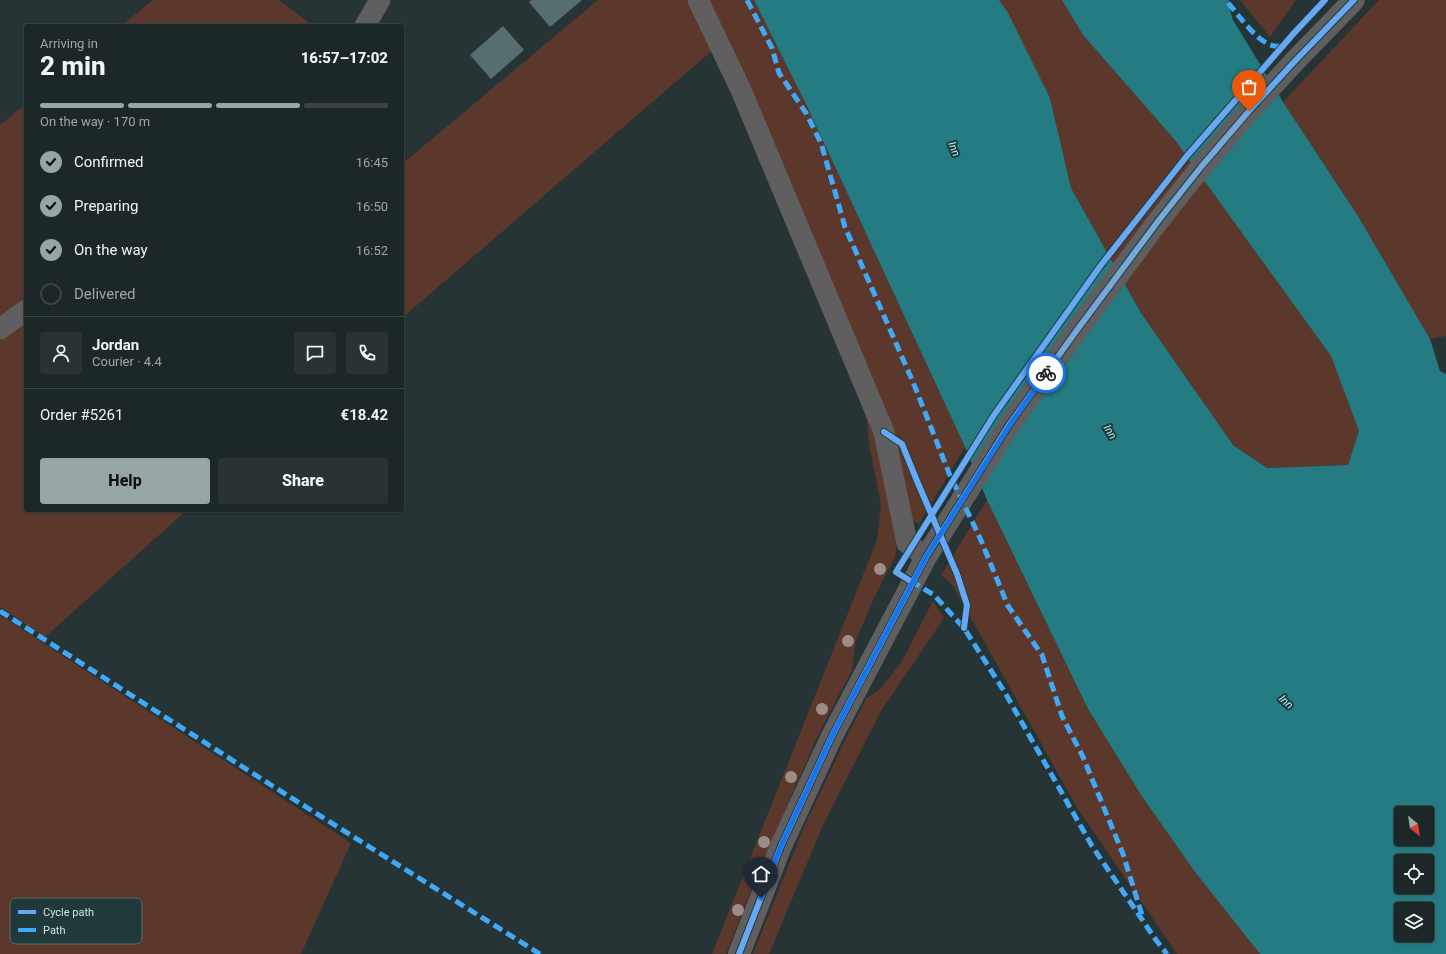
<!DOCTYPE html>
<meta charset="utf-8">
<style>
:root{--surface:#1c2728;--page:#293334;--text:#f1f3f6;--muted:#a0a5a8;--line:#3a4445;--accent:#96a5a6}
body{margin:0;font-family:Roboto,sans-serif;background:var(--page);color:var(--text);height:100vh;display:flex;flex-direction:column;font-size:15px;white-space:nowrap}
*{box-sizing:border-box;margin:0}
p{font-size:13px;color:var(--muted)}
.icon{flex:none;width:22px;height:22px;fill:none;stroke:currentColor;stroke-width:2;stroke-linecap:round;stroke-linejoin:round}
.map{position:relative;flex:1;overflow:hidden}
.details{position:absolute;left:24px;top:24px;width:380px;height:488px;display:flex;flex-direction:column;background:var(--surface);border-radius:4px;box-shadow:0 1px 3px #0004,0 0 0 1px var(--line)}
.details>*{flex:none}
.needle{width:26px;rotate:150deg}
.buttons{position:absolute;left:1394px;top:806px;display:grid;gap:8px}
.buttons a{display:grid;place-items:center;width:40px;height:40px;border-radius:4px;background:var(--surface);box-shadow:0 1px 3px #0004,0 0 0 1px var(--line);font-size:20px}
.pin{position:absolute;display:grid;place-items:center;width:34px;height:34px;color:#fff;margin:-41px -17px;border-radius:50% 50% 50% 0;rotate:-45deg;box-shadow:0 0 4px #0007}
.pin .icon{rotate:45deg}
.courier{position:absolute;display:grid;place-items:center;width:40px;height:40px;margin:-20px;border:3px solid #1a73e8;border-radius:50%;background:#fff;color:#222;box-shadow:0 1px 5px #0007}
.headline em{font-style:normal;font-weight:800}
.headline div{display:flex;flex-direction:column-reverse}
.headline{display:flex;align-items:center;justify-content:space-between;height:68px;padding:0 16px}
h1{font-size:26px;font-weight:800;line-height:30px}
.bar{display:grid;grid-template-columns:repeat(4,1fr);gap:6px 4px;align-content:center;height:48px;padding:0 16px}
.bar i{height:5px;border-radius:3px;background:var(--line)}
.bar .on{background:var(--accent)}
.bar p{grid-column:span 4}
.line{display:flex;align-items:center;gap:10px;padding:0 16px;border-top:1px solid var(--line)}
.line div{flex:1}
.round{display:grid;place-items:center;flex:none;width:42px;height:42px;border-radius:4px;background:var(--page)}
ol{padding:0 16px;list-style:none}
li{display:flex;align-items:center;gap:12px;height:44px}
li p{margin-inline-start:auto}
li .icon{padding:4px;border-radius:50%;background:var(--accent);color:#111;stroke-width:4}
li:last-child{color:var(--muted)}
li i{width:22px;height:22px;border:2px solid var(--line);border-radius:50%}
.cta{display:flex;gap:8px;margin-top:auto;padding:8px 16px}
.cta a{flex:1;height:46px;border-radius:4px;background:var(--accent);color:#111;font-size:16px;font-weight:800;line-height:46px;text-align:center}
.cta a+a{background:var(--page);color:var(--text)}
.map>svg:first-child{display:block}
</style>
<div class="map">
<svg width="1446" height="954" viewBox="0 0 1446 954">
<rect width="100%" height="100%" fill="#263436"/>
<path fill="#5c382c" d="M153,0H279L313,26H121Z
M598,0H690L714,49L402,318V164Z
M703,0H754L806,104L965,447L919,524L912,520Z
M999,0H1062L1083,35L1174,139L1331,356L1359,431L1348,465L1267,468L1233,445L1141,313L1071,188L1050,98Z
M1240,0H1296L1270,37Z
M1379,0H1446V336L1430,339L1358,216L1283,102Z
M26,104V302L0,322V125Z
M26,318V510H187L45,637L0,607V337Z
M865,404L883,444L900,525L895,557L875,596L856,640L852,670L818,735L755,880L726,954H712L877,540L881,505L870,449Z
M987,500L1088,709L1141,795L1195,872L1260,954H1177L1078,809L953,586L941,575Z
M933,601L944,618L881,711L823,825L769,954H753L804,827L849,732L866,699L881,688L901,663Z
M0,615L351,843L301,954H0Z"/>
<path fill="#247b82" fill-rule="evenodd" d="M754,0H999L1008,13L1050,98L1071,188L1141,313L1233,445L1267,468L1348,465L1359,431L1331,356L1174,139L1083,35L1062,0H1229L1228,3L1233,20L1283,102L1358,216L1430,339L1440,371L1446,374V954H1260L1195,872L1141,795L1088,709L987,500L965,447L806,104ZM1401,813H1427V839H1401ZM1401,861H1427V887H1401ZM1401,909H1427V935H1401Z"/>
<path fill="#576e70" d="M532,0H582L550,27L529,2Z
M503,26L524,50L491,79L470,55Z"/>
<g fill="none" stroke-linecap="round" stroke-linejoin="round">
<path stroke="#605e5e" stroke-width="21" d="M698,0L741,90L884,432L907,543L926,557
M365,26L380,0
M0,329L26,310"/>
<path stroke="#605e5e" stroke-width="22" d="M739,954L781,846L832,736L926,557L1009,425L1077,330L1159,220L1201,167L1249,111L1294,62L1354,0"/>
<path stroke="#3fa9f5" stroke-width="5" stroke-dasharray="10 5" stroke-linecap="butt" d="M747,0L772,48L779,73L806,113L821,143L845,227L913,382L949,473L980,538L1008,606L1042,655L1062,716L1083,757L1123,854L1142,915
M1228,3C1240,16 1264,54 1284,45
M911,581L934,595L964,628L1004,691L1092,846L1156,940L1167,954
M0,611L271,785L540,954"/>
<defs>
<path id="cycleway" d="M884,432L902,444L917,481L957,574L967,605L964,628
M912,582L896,572L994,415L1101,265L1186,157L1295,32L1325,0
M739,954L781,846L832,736L926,557L1009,425L1077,330L1159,220L1201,167L1249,111L1294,62L1354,0"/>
</defs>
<use href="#cycleway" stroke="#203a3c" stroke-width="8"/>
<use href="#cycleway" stroke="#66a8f1" stroke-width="6"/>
</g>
<g fill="#9c8d87">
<circle cx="880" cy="569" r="6"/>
<circle cx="848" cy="641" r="6"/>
<circle cx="822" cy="709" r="6"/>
<circle cx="791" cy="777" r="6"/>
<circle cx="764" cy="842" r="6"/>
<circle cx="738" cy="910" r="6"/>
</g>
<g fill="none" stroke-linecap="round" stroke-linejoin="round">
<path stroke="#96a5a6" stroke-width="4" stroke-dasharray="0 7.2" d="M1046,373L1159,220L1201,167L1249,111"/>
<path stroke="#1a73e8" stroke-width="5" d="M761,898L781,846L832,736L926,557L1009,426L1046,373"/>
</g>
<g text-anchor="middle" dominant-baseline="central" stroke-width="4" stroke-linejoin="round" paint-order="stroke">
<g font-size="11" font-style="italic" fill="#aef3f9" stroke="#203a3c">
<text transform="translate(954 149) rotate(67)">Inn</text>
<text transform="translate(1110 432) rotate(59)">Inn</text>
<text transform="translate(1286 702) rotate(43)">Inn</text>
</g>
</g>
<rect x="10" y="898" width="132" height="46" rx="6" fill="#203a3c" stroke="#566c6e" stroke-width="1"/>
<rect x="18" y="910" width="18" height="4" fill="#66a8f1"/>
<rect x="18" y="928" width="18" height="4" fill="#3fa9f5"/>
<g font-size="11" fill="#d3e2e3">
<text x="43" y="916">Cycle path</text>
<text x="43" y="934">Path</text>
</g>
</svg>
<div class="buttons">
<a><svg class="needle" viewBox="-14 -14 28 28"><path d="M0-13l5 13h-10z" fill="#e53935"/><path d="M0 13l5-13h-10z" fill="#a0a5a8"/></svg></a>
<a><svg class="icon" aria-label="locate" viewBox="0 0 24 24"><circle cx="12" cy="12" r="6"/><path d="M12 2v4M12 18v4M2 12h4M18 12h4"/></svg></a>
<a><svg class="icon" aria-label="layers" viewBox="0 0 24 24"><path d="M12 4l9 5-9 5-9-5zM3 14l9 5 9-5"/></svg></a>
</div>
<div class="pin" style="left:1249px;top:111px;background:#ea580c"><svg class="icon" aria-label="bag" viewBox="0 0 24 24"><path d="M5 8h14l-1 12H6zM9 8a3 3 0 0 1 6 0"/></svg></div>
<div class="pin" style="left:761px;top:898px;background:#1f2937"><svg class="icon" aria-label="home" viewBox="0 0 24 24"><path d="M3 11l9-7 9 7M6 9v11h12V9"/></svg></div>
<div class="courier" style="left:1046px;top:373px"><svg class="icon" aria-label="bike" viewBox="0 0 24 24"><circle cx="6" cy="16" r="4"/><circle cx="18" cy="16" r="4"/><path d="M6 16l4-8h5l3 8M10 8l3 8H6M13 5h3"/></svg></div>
<section class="details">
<div class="headline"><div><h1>2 min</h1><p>Arriving in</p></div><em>16:57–17:02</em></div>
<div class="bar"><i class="on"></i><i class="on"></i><i class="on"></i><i></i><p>On the way · 170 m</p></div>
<ol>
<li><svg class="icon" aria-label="check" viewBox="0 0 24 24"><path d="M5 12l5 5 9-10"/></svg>Confirmed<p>16:45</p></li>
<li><svg class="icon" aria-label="check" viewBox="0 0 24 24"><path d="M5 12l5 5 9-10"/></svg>Preparing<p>16:50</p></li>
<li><svg class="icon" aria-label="check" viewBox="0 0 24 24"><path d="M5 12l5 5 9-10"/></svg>On the way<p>16:52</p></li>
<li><i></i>Delivered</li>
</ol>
<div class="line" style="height:72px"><a class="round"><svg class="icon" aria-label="person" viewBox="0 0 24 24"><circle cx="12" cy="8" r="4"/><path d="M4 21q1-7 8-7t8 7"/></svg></a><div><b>Jordan</b><p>Courier · 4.4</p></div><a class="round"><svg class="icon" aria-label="chat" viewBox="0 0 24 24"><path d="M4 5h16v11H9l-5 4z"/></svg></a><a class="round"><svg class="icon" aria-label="phone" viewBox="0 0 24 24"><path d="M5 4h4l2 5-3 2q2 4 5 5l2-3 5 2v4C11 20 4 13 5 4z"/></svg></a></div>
<div class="line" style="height:52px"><div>Order #5261</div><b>€18.42</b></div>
<div class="cta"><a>Help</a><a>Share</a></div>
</section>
</div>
